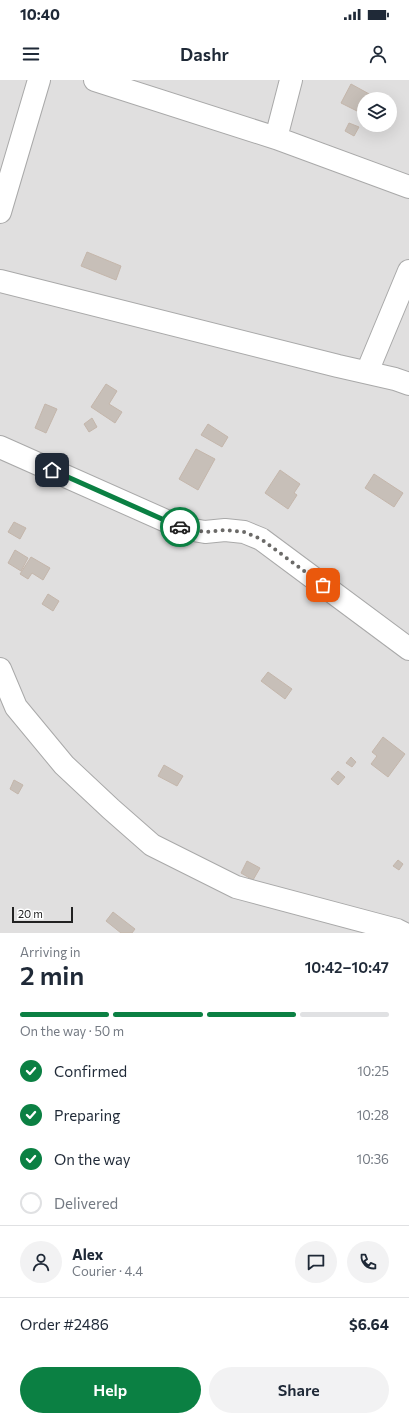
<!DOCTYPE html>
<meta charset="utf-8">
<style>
:root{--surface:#fff;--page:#f2f2f3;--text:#1f2937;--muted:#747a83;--line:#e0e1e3;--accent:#0b8043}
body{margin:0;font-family:Commissioner,sans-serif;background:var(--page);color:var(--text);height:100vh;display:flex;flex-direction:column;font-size:15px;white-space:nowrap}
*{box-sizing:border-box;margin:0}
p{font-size:13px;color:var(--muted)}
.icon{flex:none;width:22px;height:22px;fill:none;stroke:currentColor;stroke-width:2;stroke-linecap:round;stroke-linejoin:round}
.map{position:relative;height:853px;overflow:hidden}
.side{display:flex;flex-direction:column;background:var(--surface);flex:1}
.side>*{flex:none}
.tools{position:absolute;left:357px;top:12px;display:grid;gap:8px}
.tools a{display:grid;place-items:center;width:40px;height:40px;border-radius:50%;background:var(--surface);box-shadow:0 4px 16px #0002;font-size:20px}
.scale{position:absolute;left:12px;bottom:10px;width:61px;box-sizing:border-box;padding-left:4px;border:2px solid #222;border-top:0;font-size:11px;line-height:14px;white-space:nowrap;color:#222;-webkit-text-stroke:3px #fff;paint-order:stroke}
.pin{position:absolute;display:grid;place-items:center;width:34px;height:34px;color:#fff;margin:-17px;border-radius:8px;box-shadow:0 2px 6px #0006}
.courier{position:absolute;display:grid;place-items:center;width:40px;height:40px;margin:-20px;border:3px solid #0b8043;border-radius:50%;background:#fff;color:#222;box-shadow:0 1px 5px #0007}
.headline em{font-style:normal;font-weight:600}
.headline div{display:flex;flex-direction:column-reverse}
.headline{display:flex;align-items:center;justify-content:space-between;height:68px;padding:0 20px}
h1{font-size:26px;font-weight:600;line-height:30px}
.bar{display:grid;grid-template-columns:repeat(4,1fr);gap:6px 4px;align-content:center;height:48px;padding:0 20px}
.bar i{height:5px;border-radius:3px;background:var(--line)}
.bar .active{background:var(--accent)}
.bar p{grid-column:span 4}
.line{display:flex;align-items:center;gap:10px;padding:0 20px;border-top:1px solid var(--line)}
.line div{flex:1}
.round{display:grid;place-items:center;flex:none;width:42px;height:42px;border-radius:21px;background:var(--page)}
ol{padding:0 20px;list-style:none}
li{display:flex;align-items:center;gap:12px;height:44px}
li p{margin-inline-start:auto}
li .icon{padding:4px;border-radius:50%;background:var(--accent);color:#fff;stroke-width:4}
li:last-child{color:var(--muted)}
li i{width:22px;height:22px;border:2px solid var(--line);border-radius:50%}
.primary-button{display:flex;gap:8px;margin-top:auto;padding:8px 20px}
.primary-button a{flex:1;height:46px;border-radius:24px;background:var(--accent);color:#fff;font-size:16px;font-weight:600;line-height:46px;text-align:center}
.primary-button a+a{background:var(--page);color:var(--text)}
.status{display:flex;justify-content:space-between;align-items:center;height:28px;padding:0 20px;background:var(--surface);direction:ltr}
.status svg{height:11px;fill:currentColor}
header{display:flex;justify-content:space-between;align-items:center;height:52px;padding:0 20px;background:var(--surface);font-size:18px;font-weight:600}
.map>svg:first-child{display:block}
</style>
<div class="status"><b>10:40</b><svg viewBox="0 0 49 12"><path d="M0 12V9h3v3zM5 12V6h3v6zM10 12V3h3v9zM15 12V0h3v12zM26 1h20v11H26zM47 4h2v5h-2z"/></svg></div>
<header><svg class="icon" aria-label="menu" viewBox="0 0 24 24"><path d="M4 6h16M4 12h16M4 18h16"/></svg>Dashr<svg class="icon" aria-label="person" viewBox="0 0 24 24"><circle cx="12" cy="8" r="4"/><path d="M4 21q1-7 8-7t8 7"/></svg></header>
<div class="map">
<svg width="409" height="853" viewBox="0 0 409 853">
<rect width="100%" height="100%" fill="#f2efe9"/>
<path fill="#e0dfdf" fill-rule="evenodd" d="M0,0H409V853H0ZM364,19H390V45H364Z"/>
<path fill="#c7bfb8" stroke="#c4b6ab" d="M351,4L371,15L368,19H364V28L361,33L341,23Z
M349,43L359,47L354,56L345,51Z
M87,172L121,186L116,200L81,186Z
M106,304L117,311L109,324L122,332L115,343L91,327Z
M45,324L57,329L46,353L35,348Z
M92,338L97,347L89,352L84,344Z
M208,344L228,357L222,367L201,355Z
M196,369L215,379L198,410L179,399Z
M280,390L300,404L294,413L297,415L288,429L265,413Z
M374,394L403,413L394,427L365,408Z
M14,442L26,448L20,459L8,452Z
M15,470L28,478L21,491L8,483Z
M31,477L50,488L43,500L32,493L28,499L20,494Z
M48,514L59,521L53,531L42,524Z
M268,592L292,609L285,619L261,601Z
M383,657L405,674L388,697L371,684L377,676L372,672Z
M351,677L356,682L352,687L346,683Z
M164,685L183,696L177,706L158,696Z
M338,691L345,697L338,705L331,699Z
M14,700L23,705L18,714L10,709Z
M398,780L403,784L399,790L393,786Z
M247,781L260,788L253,800L241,793Z
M113,832L135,849L132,853H121L106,841Z"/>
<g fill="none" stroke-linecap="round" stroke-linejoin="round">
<defs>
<path id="minor" d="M95,0L276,58L409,107
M276,58L291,0
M0,132L39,0
M0,201L338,286L395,299L409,304
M367,292L409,191
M0,367L182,448L205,452L225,450L244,452L261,459L409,569
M0,589L16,627L64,685L111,729L152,765L236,807L397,850L403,853"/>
</defs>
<use href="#minor" stroke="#a9a9a9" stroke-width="24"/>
<use href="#minor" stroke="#fff" stroke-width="22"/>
</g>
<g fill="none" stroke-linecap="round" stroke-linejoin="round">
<path stroke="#6b6a68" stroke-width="4" stroke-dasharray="0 7.2" d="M180,447L205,452L225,450L244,452L261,459L323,505"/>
<path stroke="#0b8043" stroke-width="5" d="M52,390L180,447"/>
</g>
</svg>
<div class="tools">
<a><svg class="icon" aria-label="layers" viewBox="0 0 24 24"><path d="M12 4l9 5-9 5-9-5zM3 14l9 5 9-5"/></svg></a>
</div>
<div class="scale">20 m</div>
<div class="pin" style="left:323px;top:505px;background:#ea580c"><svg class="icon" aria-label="bag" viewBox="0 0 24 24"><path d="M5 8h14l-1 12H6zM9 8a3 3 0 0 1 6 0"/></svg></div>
<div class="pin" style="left:52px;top:390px;background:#1f2937"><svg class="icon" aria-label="home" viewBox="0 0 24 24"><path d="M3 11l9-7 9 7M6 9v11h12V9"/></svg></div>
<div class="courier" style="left:180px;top:447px"><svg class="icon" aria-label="car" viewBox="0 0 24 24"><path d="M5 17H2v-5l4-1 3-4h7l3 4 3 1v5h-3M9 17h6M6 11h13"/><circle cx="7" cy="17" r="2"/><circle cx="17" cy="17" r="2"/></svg></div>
</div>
<section class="side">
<div class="headline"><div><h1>2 min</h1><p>Arriving in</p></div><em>10:42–10:47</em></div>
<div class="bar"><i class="active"></i><i class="active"></i><i class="active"></i><i></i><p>On the way · 50 m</p></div>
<ol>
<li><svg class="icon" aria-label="check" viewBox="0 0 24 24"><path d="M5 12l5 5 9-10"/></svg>Confirmed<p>10:25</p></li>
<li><svg class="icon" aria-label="check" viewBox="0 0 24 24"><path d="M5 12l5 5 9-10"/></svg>Preparing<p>10:28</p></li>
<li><svg class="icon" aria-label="check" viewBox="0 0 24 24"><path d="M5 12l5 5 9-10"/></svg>On the way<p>10:36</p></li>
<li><i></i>Delivered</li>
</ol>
<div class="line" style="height:72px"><a class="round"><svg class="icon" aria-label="person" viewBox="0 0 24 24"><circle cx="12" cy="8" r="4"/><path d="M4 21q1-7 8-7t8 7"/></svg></a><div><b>Alex</b><p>Courier · 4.4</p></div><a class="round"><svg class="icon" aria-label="chat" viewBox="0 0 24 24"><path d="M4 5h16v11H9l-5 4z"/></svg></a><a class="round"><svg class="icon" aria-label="phone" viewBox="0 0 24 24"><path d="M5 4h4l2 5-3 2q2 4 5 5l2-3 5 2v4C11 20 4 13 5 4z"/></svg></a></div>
<div class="line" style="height:52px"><div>Order #2486</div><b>$6.64</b></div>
<div class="primary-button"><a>Help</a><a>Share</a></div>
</section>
